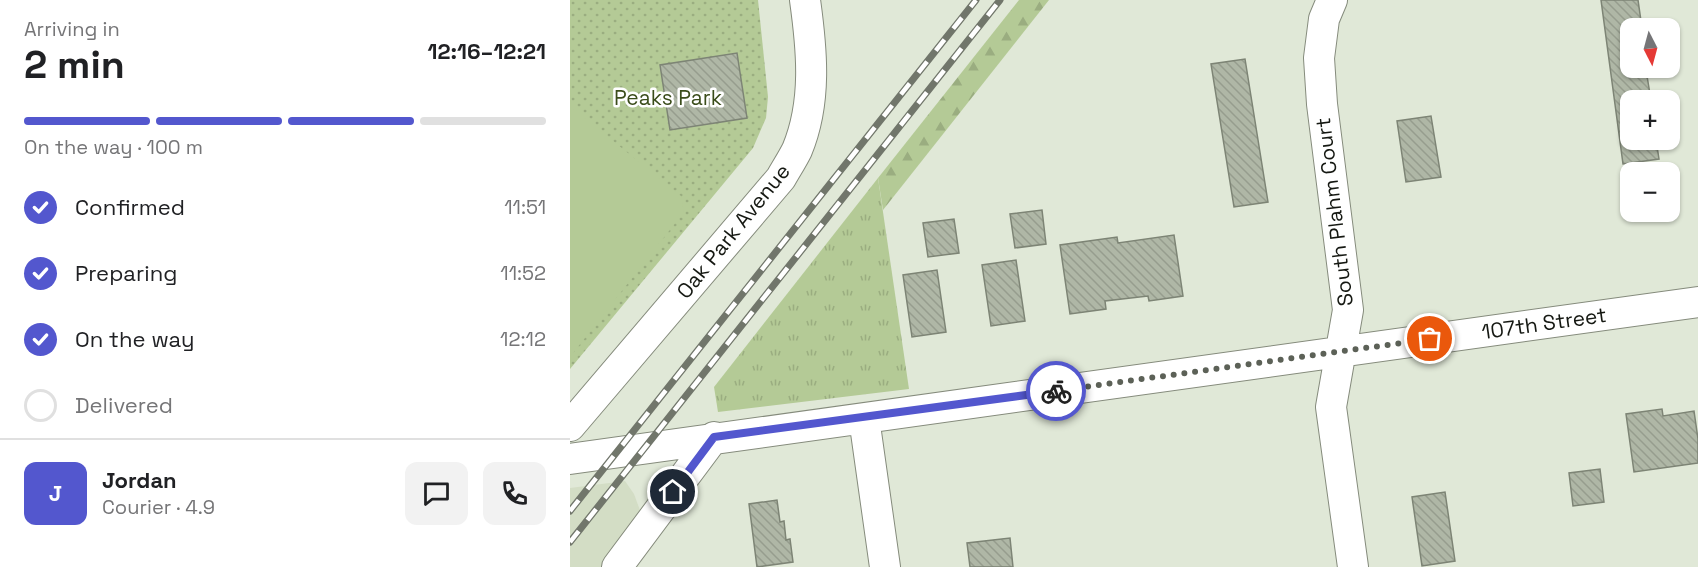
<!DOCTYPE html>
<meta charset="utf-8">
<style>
:root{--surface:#fff;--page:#f2f2f2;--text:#202124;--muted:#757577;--line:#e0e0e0;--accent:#5357ce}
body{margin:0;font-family:"Space Grotesk",sans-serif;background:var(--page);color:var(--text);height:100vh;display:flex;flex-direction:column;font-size:22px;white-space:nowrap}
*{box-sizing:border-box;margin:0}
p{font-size:20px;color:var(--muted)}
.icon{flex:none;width:33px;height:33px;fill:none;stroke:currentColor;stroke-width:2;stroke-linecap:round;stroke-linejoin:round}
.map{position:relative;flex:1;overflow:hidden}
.details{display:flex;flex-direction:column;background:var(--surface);width:570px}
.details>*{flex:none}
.needle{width:39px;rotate:174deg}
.buttons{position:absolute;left:1050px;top:18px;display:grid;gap:12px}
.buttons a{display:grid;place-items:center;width:60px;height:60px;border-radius:12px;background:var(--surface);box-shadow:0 2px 4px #0004;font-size:30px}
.pin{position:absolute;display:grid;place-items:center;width:51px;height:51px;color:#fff;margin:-26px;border:3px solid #fff;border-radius:50%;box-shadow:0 2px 6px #0007}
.courier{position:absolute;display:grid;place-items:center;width:60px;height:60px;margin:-30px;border:4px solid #5357ce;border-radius:50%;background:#fff;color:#222;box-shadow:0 2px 8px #0007}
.overview em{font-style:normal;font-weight:800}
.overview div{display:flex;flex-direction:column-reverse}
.overview{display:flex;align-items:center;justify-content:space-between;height:102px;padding:0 24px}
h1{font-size:39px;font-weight:800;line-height:45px}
.bar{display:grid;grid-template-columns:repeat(4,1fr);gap:9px 6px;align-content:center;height:72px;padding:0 24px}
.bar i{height:8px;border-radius:4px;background:var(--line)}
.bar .on{background:var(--accent)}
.bar p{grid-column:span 4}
.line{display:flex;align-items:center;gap:15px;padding:0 24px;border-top:2px solid var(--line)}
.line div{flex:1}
.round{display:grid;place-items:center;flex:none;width:63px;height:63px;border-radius:12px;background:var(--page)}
ol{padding:0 24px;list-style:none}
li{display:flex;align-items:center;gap:18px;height:66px}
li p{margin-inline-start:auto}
li .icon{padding:6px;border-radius:50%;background:var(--accent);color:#fff;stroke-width:4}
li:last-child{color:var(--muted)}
li i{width:33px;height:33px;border:3px solid var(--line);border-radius:50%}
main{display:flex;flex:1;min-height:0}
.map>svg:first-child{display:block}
</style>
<main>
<section class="details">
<div class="overview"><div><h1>2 min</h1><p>Arriving in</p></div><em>12:16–12:21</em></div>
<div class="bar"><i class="on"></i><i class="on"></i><i class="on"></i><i></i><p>On the way · 100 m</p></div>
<ol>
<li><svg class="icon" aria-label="check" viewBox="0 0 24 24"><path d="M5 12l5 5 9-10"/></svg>Confirmed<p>11:51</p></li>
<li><svg class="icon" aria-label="check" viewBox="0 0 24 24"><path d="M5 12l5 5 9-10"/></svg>Preparing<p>11:52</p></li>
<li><svg class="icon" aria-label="check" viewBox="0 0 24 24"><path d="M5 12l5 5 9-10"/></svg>On the way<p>12:12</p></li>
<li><i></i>Delivered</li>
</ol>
<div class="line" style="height:108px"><b class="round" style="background:var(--accent);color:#fff">J</b><div><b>Jordan</b><p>Courier · 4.9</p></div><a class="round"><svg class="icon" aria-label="chat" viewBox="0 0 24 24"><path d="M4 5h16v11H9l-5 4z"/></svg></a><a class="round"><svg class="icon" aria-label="phone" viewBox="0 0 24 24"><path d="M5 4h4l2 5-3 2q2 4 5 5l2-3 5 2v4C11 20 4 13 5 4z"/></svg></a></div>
</section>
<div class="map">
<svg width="1128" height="567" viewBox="0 0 1128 567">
<defs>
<pattern id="grass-tufts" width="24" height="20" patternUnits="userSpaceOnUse" patternTransform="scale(1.5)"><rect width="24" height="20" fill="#b4ca96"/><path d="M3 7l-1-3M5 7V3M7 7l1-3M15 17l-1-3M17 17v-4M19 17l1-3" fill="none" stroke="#9aad80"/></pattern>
<pattern id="forest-firs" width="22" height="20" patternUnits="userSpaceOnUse" patternTransform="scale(1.5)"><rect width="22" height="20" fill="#b4ca96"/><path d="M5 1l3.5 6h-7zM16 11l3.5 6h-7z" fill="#9aad80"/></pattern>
<pattern id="park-dots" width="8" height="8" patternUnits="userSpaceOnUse" patternTransform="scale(1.5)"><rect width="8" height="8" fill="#b4ca96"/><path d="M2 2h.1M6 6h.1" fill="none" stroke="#9aad80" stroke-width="1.8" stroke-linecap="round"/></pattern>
<pattern id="building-back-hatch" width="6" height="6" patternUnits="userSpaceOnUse" patternTransform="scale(1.5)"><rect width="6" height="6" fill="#afb7a6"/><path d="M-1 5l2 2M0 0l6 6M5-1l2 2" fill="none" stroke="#969d8e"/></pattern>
</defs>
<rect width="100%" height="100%" fill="#e0e8d7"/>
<path fill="#d3ddc5" d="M55,481L64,494L71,513L35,567H0V488Z"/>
<path fill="url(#grass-tufts)" d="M308,178L339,389L148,412L144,387Z"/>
<path fill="url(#forest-firs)" d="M449,0H479L313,210L308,178Z"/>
<path fill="url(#park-dots)" d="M0,0H188L198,97L196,118L183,148L0,369Z"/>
<path fill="#b4ca96" d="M0,106L111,196L114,212L0,357Z"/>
<path fill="url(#building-back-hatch)" stroke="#7d8475" stroke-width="1.5" d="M1031,0H1068L1072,28H1060V72L1076,70L1081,100H1060V140H1086L1089,159L1053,164Z
M167,53L177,118L100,130L90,65Z
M675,59L698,202L664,207L641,64Z
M861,116L871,177L836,182L827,121Z
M472,210L476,244L445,248L440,214Z
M384,219L389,253L358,257L353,223Z
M604,235L613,296L579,301L578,296L535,301L536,309L500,314L490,245L547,237L548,243Z
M446,260L455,321L421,326L412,265Z
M367,270L376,332L342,337L333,275Z
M1092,409L1093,416L1124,411L1128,439V463L1064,472L1056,414Z
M1030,469L1034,502L1003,506L999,473Z
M875,492L885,561L852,566L842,497Z
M207,500L210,522L214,521L216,540L220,539L223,562L187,567L179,504Z
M440,538L443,567H400L397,543Z"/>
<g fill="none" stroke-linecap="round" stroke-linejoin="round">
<defs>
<path id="minor" d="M762,0L754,19L749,58L752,104L778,310L761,407L783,567
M294,418L315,567
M0,426L211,178C216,169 222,160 227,150C247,102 242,50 235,0
M0,459L1128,302
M47,567L144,437"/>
</defs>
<use href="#minor" stroke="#858b7c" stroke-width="32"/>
<use href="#minor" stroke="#fff" stroke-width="30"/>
<defs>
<path id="rail" d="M0,511L406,0
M0,542L430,0"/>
</defs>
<use href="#rail" stroke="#71766b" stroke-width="7"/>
<use href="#rail" stroke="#fff" stroke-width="4.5" stroke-dasharray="14" stroke-linecap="butt"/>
</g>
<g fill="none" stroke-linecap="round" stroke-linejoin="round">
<path stroke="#5c6157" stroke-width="6" stroke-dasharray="0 10.8" d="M486,391L860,339"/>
<path stroke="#5357ce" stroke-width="8" d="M103,492L144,437L486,391"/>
</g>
<g text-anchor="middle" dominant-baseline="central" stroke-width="5" stroke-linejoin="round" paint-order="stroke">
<g font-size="21" fill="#3b4d1b" stroke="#fff">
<text x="98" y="97">Peaks Park</text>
</g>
<g font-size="21" fill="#151812" stroke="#fff">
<text transform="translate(764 212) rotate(-97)">South Plahm Court</text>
<text transform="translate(163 231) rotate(-51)">Oak Park Avenue</text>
<text transform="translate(974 323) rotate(-8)">107th Street</text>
</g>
</g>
</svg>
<div class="buttons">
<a><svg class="needle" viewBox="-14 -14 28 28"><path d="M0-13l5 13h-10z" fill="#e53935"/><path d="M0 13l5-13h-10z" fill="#757577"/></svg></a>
<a>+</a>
<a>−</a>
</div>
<div class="pin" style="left:860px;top:339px;background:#ea580c"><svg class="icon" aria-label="bag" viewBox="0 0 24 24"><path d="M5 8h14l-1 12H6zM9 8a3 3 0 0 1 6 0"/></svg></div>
<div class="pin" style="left:103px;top:492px;background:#1f2937"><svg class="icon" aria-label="home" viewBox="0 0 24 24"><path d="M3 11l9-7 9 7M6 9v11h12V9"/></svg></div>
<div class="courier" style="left:486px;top:391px"><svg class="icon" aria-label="bike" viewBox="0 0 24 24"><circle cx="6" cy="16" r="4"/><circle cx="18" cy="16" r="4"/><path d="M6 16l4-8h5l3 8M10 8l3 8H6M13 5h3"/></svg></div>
</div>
</main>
